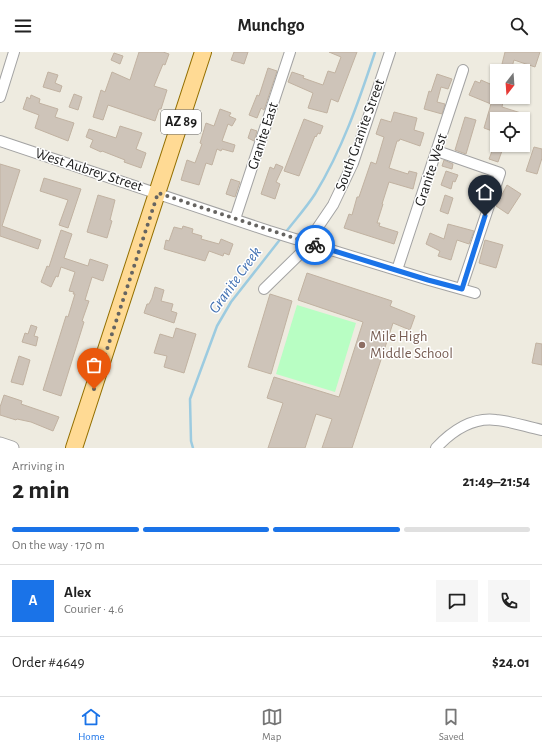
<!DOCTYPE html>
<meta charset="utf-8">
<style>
:root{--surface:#fff;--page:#f6f6f6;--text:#222;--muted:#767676;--line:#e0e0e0;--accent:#1a73e8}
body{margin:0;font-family:"Alegreya Sans",sans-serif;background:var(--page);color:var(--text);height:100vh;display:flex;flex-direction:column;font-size:15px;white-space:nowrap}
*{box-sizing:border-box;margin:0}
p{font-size:13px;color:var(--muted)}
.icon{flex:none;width:22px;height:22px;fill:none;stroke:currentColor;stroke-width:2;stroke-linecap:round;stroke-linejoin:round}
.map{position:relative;height:396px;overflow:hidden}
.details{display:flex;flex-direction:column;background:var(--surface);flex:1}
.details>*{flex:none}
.needle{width:26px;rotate:197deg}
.fabs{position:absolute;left:490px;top:12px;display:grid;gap:8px}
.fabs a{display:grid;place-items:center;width:40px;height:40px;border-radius:0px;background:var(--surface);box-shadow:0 1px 3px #0004;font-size:20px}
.pin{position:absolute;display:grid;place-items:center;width:34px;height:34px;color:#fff;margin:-41px -17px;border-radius:50% 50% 50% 0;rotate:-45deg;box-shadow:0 0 4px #0007}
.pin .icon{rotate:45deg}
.courier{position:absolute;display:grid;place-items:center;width:40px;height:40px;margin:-20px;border:3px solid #1a73e8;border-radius:50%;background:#fff;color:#222;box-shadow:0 1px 5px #0007}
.head em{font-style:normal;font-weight:600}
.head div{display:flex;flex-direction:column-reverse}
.head{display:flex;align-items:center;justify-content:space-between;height:68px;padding:0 12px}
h1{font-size:26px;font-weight:600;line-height:30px}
.bar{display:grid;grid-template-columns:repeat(4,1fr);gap:6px 4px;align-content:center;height:48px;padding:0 12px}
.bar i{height:5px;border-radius:3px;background:var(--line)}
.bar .current{background:var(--accent)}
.bar p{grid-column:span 4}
.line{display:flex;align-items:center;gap:10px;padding:0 12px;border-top:1px solid var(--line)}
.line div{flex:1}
.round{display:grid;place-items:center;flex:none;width:42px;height:42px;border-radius:0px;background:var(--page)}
header{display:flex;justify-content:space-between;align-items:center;height:52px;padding:0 12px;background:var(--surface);font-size:18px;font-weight:600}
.tabs{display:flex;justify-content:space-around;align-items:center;height:56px;border-top:1px solid var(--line);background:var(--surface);font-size:11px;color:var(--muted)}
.tabs a{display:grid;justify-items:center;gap:2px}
.tabs .current{color:var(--accent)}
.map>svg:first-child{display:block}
</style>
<header><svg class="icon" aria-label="menu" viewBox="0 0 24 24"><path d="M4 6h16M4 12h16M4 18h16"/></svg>Munchgo<svg class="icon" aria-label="search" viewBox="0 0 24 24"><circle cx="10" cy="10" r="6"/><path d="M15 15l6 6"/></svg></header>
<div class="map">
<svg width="542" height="396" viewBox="0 0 542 396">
<rect width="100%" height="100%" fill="#eeebe0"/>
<path fill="#b8fec3" d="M297,253L356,271L335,340L276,322Z"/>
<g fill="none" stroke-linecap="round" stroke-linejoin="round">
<path stroke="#9ccbe0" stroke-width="2.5" d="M285,181C295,168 306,156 315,142C342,98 359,49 375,0
M193,396L191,389L190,347L217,274L231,250L282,185"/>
</g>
<path fill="#cec4b9" stroke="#c1b2a1" d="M139,0H163L169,2L165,13L163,12L154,34L167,38L161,57H159L155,69L108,53L103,68L93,65L101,38L105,40L112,20L130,28Z
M234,0H248L244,12L231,8Z
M329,0H357L338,50L331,47L327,61L308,56L313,41L288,30L292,20L304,24L303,26L323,33L328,19L335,21L341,5Z
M505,0H540L535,15L514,8L512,15L502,12Z
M114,1L123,4L120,12L111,8Z
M268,16L277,19L264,58L261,56L257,66L249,63L257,43L259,44Z
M48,20L58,23L55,31L62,34L60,40L43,35Z
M437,22L452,27L448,37L441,35L437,50L445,52L442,62L424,57L429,39L431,40Z
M481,28L497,35V45H504L502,55L521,61L519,67H497L495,80L484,76L491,52L469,43L475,29L480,31Z
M74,42L82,45L78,58L69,55Z
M31,43L40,47L39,51L58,57L55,65L74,71L68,89L35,76L39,63L23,57L27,45L30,47Z
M220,57L231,61L229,64L236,67L232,74L228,72L222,89L235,93L233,100L222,97L221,99L217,97L212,113L206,111L199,133L181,128L187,108L195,111L202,92L200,91L206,71L214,74Z
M394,60L417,66L414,78L424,81L420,94L400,87L399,89H397L389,116L408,122L409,119L417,121L413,137L389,130L382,152H383L377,171H380L379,174L398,180L394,192L344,176L349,162L352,163L357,145H359L371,110L376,112L384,85L376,82L381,67L391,70Z
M465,65L476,68L466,102L455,98Z
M304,67L323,74L320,82L318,81L316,85L315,84L299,124L284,119Z
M120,74L142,81L136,97L146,101L141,116L124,110L125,108L102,99L101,100L90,95L93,88L86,85L89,77L116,86Z
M251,77L257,79L254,89L248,86Z
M494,94L503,96L498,110L489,107Z
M534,95L542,97V106L537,122L526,119Z
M444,108L453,112L452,117L442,114Z
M0,112L20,118L2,174L41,188L38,197L0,184Z
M276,112L283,115L276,130L280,132L275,147L261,142L270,115L274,117Z
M446,119L458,123L455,130L453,129L451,137L441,133Z
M44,126L81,137L68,176L59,173L68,148L40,139Z
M231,127L240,130L235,145L226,142Z
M482,132L489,134L484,147L478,145Z
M507,133L521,142L508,162L496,154Z
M98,143L115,148L110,168L112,169L107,186L87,180Z
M445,143L453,146L448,162L440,159Z
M448,172L474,179L469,192L457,188L451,208L438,204L440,199L426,192L430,181L444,187Z
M183,174L193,177L192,181L202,184L201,187L219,192L221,187L233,192L229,203L224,201L223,204L209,199L205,209L164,197L166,188L169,189L174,175L182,177Z
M61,178L72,182L64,206L88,214L90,207L108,213L103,229L92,225L85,248L89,249L82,269L84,270L61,344L43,338L66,264L68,265L75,242H73L74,240L69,239L75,220L61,215L58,225L56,224L51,235L41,230L47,214L49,215Z
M485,188L503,193L496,216L479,211Z
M307,221L392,249L390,254L415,264L410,278L393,271L352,396H322L332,367L316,362L305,396H268L283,351L267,346L274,325L339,345L363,270L298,248Z
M155,235L164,238L161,249L173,252L171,259L177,261L174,271L144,261L147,252H149L152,246Z
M270,242L292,249L271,322L248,315Z
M31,273L37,275L34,284L38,285L36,294L22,290L25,281L28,282Z
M176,276L196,282L184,321L164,315L167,304L154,301L160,282L173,286Z
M536,291L542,292V313L532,311Z
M19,304L30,308L23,333L11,330Z
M4,343L22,349L21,352L59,365L53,379L31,370L17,367L16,368L0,363V355Z"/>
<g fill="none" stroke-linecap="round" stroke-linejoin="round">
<defs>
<path id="minor" d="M0,45L14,0
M0,89L269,179L429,228L475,241
M437,99L500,121L461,237
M235,167L290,0
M397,218L463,18
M264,237L310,192L314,181L333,153L353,111L390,0
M436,396C452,379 472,365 496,368C511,369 527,375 542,378"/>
<path id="tertiary" d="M0,392L12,396"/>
<path id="primary" d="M74,396L203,0"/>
</defs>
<use href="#minor" stroke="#a3a3a3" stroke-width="12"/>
<use href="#tertiary" stroke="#a3a3a3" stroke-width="15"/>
<use href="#primary" stroke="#936f00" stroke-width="18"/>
<use href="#minor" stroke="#fff" stroke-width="10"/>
<use href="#tertiary" stroke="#fff" stroke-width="13"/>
<use href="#primary" stroke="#ffda94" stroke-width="16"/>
</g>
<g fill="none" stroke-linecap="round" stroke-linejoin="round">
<path stroke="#666461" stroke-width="4" stroke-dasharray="0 7.2" d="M94,337L158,141L315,193"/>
<path stroke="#1a73e8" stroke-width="5" d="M315,193L428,228L462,237L485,164"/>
</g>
<circle fill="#8d6e63" stroke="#fff" stroke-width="1.5" cx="362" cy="293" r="4"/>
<g text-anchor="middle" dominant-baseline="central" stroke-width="3" stroke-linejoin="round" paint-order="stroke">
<rect fill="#fff" stroke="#606060" stroke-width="1" x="161" y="58" width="40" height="24" rx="3"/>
<g font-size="14" font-weight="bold" fill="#1c1c1c">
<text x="181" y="70">AZ 89</text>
</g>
<g font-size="15" fill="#1c1c1c" stroke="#fff">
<text transform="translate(360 83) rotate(-70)">South Granite Street</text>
<text transform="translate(263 84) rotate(-72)">Granite East</text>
<text transform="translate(89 118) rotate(18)">West Aubrey Street</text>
<text transform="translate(431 118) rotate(-72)">Granite West</text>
</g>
<g font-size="15" fill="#785e54" stroke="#fff" text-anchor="start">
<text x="370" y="284">Mile High<tspan x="370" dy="17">Middle School</tspan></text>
</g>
<g font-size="16" font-style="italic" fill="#4170b2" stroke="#fff">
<text transform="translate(235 228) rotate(-54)">Granite Creek</text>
</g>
</g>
</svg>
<div class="fabs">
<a><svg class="needle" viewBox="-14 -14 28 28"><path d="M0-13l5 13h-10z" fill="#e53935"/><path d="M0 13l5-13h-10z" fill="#767676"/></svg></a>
<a><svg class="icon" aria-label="locate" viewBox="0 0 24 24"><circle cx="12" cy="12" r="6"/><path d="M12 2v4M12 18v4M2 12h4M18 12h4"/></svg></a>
</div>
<div class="pin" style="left:94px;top:337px;background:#ea580c"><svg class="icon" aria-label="bag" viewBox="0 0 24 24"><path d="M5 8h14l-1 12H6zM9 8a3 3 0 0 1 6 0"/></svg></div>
<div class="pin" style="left:485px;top:164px;background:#1f2937"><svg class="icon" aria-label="home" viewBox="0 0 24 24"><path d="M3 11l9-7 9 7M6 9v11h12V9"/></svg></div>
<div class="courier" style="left:315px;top:193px"><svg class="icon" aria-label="bike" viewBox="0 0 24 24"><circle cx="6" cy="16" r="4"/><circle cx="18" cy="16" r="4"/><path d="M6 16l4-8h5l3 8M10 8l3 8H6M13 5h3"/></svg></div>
</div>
<section class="details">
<div class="head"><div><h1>2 min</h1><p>Arriving in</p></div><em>21:49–21:54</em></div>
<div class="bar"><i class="current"></i><i class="current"></i><i class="current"></i><i></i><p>On the way · 170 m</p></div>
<div class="line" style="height:72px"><b class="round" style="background:var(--accent);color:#fff">A</b><div><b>Alex</b><p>Courier · 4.6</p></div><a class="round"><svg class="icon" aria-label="chat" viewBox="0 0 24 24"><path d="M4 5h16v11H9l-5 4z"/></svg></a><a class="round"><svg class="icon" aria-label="phone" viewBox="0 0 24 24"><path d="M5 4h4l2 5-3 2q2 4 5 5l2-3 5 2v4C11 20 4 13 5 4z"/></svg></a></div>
<div class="line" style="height:52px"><div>Order #4649</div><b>$24.01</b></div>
</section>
<nav class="tabs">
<a class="current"><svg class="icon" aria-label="home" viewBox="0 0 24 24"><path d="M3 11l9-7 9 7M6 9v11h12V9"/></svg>Home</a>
<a><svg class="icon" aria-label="map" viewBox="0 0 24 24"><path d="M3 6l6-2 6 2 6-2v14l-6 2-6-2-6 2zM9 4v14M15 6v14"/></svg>Map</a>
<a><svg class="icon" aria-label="saved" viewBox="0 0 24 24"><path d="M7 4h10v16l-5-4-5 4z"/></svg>Saved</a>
</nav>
